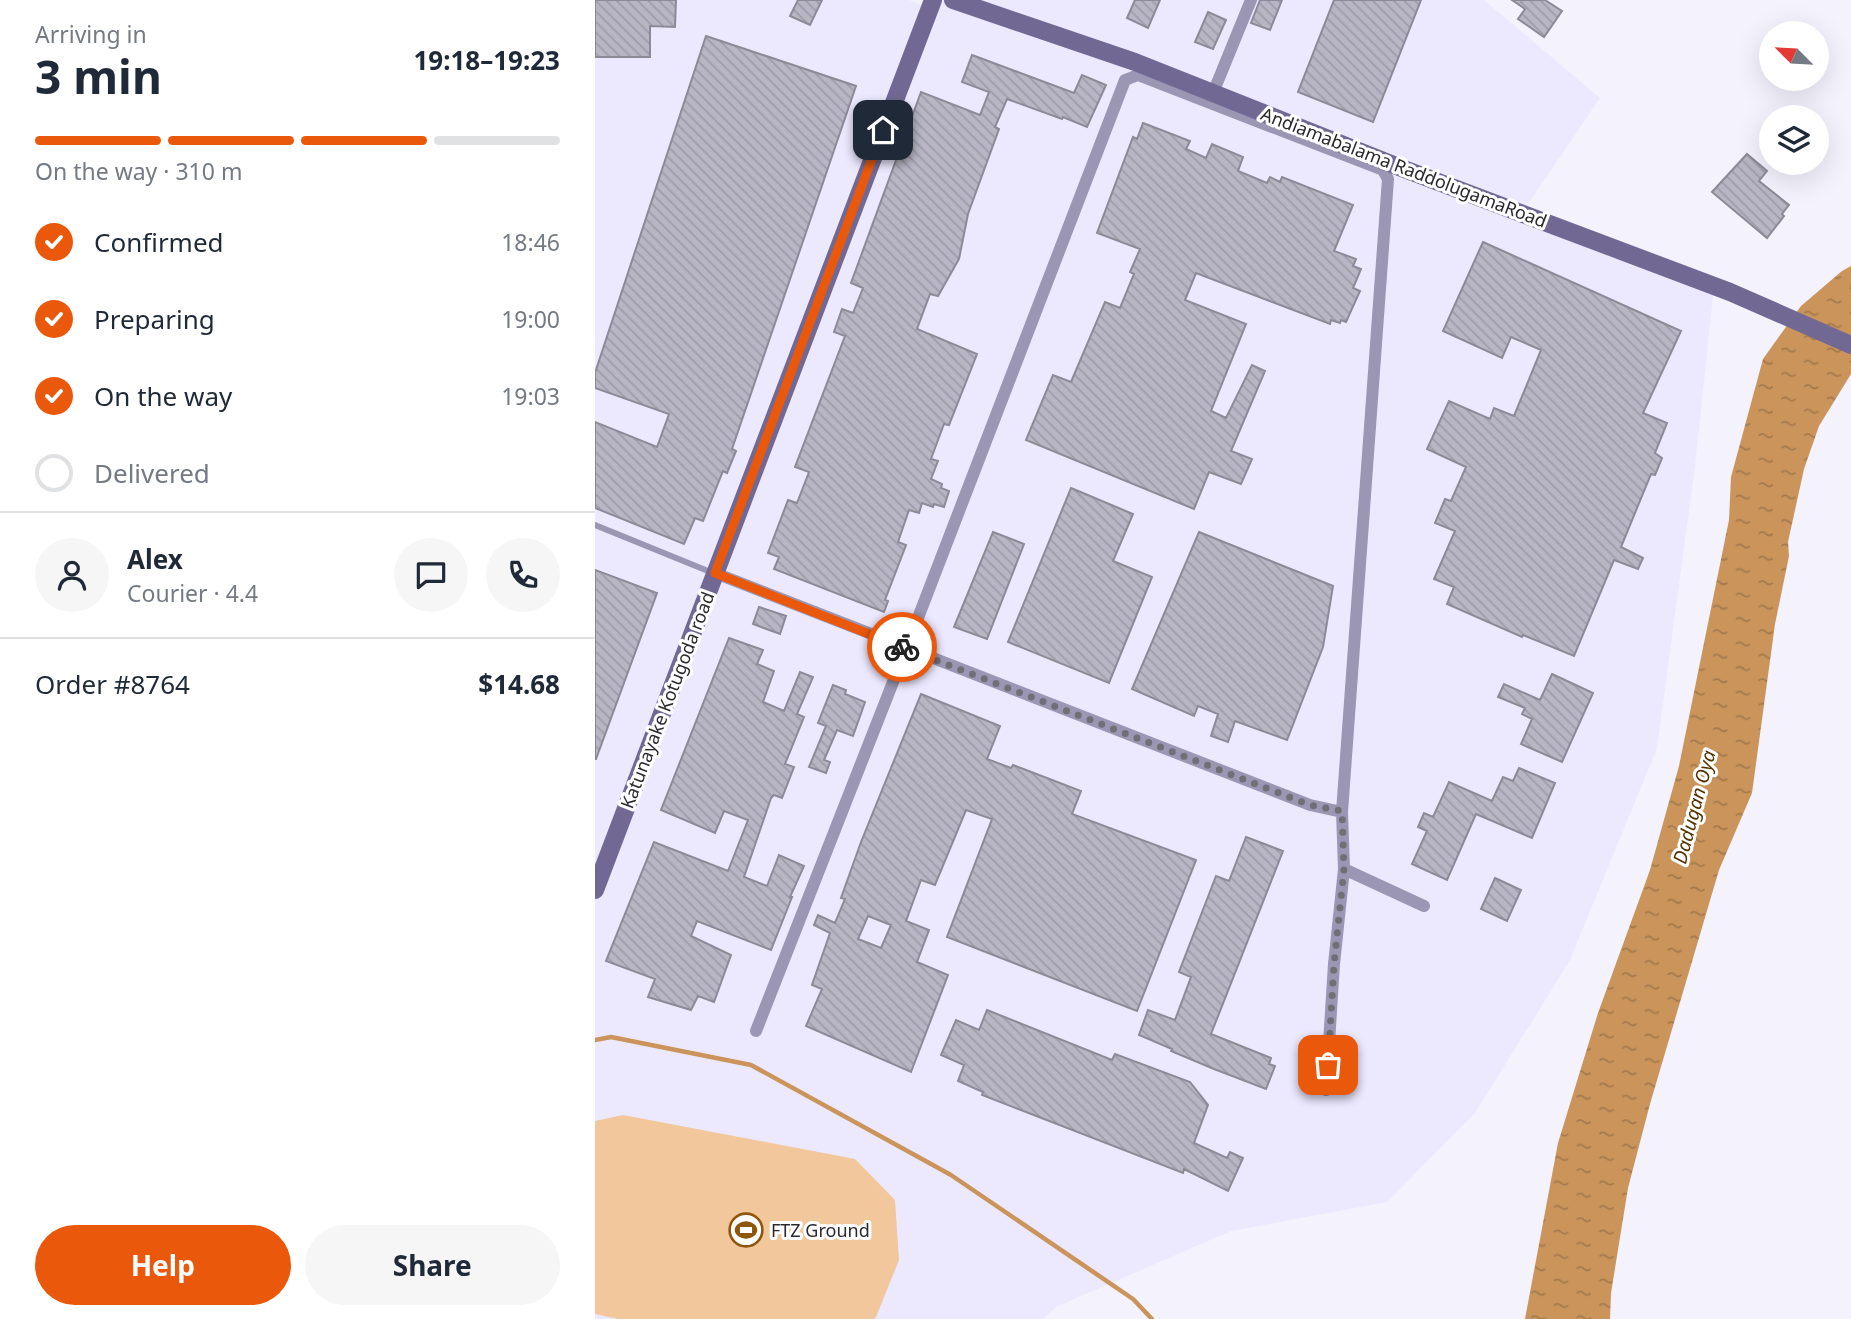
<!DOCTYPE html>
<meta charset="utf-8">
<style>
:root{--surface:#fff;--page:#f6f6f7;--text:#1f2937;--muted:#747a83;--line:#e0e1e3;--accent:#ea580c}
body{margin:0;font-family:"Noto Sans",sans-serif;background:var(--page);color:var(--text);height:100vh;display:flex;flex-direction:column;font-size:26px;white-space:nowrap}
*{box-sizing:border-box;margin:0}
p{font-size:23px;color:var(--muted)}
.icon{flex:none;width:38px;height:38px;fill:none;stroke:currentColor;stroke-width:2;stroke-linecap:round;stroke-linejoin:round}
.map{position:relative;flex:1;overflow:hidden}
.side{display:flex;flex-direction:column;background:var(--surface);width:595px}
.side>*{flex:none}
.needle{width:46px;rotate:294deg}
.controls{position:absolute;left:1164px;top:21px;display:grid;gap:14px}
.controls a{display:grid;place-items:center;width:70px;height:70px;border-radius:50%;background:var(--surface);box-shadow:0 7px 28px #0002;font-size:35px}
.pin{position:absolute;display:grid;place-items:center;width:60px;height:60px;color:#fff;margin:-30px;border-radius:14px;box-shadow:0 4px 10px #0006}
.courier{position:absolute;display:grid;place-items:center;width:70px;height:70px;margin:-35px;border:5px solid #ea580c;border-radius:50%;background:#fff;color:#222;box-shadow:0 2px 9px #0007}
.summary em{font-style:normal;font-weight:700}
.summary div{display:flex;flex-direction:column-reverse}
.summary{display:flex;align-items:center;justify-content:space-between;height:119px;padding:0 35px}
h1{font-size:46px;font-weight:700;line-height:52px}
.bar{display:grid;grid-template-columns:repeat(4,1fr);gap:10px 7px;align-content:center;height:84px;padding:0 35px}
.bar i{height:9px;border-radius:5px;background:var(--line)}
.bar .active{background:var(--accent)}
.bar p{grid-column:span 4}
.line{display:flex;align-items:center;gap:18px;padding:0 35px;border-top:2px solid var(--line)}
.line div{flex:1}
.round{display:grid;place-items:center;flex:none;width:74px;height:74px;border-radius:37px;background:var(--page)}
ol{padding:0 35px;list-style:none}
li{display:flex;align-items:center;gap:21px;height:77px}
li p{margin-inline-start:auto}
li .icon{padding:7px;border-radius:50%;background:var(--accent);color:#fff;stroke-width:4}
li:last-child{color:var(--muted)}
li i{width:38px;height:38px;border:4px solid var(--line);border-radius:50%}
.cta{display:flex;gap:14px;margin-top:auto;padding:14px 35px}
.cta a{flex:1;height:80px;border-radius:42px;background:var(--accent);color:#fff;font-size:28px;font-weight:700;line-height:80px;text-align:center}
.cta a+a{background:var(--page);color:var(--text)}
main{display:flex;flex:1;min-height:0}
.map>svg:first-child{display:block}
</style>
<main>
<section class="side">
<div class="summary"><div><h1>3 min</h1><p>Arriving in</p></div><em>19:18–19:23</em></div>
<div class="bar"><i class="active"></i><i class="active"></i><i class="active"></i><i></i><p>On the way · 310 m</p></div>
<ol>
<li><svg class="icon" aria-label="check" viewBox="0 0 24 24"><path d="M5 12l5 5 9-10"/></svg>Confirmed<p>18:46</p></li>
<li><svg class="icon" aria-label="check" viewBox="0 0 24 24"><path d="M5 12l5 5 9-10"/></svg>Preparing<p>19:00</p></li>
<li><svg class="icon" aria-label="check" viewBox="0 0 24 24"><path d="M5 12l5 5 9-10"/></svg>On the way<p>19:03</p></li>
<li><i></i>Delivered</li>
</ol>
<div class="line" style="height:126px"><a class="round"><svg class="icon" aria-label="person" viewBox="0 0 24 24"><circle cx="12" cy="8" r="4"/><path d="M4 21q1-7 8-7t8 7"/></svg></a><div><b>Alex</b><p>Courier · 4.4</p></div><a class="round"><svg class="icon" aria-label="chat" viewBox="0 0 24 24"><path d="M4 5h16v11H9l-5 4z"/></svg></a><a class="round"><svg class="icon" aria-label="phone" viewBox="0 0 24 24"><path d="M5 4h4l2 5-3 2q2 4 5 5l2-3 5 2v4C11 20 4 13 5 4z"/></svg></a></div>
<div class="line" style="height:91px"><div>Order #8764</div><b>$14.68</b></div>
<div class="cta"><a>Help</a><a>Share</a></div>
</section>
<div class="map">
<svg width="1256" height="1319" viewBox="0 0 1256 1319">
<defs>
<pattern id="water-ripples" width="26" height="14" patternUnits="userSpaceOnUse" patternTransform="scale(1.75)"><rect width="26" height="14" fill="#ca945b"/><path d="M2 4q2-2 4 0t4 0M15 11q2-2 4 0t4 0" fill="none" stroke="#a4794c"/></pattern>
<pattern id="building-back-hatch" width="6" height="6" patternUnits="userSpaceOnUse" patternTransform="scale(1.75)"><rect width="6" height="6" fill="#b8b6c4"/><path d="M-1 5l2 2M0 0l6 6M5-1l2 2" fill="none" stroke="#9e9ca9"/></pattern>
</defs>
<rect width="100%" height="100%" fill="#f3f2fd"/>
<path fill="#ece9ff" d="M0,0H314L342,10L346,0H889L1005,98L927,213L1118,296L1100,466L1062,748L975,960L880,1113L792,1202L636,1231L461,1307L448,1319H0Z"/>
<path fill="#f2c79c" d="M28,1115L260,1159L300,1200L304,1260L281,1317L279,1319H23L0,1314V1121Z"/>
<path fill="url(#water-ripples)" d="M1256,266V374L1224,426L1209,469L1193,542L1194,556L1180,624L1157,793L1124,870L1055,1104L1033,1188L1016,1293L1015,1319H930L963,1143L1003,1013L1055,870L1084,766L1134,520L1136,477L1168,359L1206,306L1247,271Z"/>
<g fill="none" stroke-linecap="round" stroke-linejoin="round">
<path stroke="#ca945b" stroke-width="4.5" d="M0,1040L16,1037L156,1065L356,1175L538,1299L557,1319"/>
</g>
<path fill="url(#building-back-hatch)" stroke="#8c8a97" stroke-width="2" fill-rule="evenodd" d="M0,0H81L80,27L55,26V57H0Z
M203,0H227L215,25L195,16Z
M540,0H565L553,28L532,18Z
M665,0H687L675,30L656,23Z
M739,0H826L778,122L703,92Z
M917,0H950L967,11L949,37L923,19L930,9Z
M613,12L631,20L618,49L600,42Z
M111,36L261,86L137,449L141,451L132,473L128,471L108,521L100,518L89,544L0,508V422L62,447L74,414L0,388V373Z
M377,55L479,93L487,75L511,85L492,127L468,117L467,119L412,99L400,127L404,129L373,214L364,259L343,296L335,294L322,329L382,354L354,425L349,424L336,459L343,461L336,479L347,484L346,488L354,491L349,507L339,504L338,507L327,503L324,513L314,510L303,542L311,545L290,600L293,601L289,612L179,569L184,557L173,553L193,500L202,503L214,472L200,467L250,336L239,332L247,309L258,313L268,288L256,283L326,92L385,115L394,92L367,82Z
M548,123L595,141L591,149L611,158L617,144L648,157L643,171L672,183L675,177L685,182L687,177L758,205L739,251L761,259L758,266L766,269L758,288L765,291L751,322L746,320L745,323L736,320L735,324L601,273L590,300L651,324L616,411L631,418L657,365L670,371L636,451L657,459L646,484L614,472L599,509L431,440L458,375L476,382L510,302L525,308L539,274L535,272L545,249L502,233L538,137L542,139Z
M1152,154L1172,171L1164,181L1194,205L1187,214L1189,216L1172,238L1117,192Z
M888,242L1086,331L1048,413L1072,423L1060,453L1067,458L1060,475L1056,474L1026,547L1048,558L1043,569L1019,560L979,656L928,635L927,637L852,604L859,587L839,579L860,531L840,523L850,499L856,501L871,467L832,449L854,401L895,419L899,408L919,416L946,350L916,337L907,358L848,331Z
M476,488L538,514L518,561L557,577L514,683L413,642Z
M398,532L429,544L392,639L359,627Z
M604,532L738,586L728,647L692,740L640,721L633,742L616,736L623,714L603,706L599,716L537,689Z
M0,570L62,593L1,759H0Z
M164,607L191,616L185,634L158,624Z
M134,638L168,650L162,664L179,671L168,702L189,711L205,672L218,677L202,714L209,717L190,764L199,767L187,798L179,795L176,798L149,877L172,886L184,855L209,866L195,897H197L176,950L102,921L96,936L136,955L119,1002L103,996L96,1010L53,997L60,979L11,961L59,842L133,871L153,820L129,811L120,833L66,810Z
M957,674L998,693L967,762L926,744L937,719L927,714L930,708L903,697L909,684L945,700Z
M238,685L251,690L250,694L270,702L258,736L242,730L229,760L235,762L231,773L214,767L231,726L223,723Z
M326,694L405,726L392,759L416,768L418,765L486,791L477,814L601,860L542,1011L352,937L397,819L371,810L340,885L326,880L311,921L334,930L322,962L353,975L316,1072L211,1026L227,989L217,985L235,933L219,925L223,915L240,923L250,899L246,898L266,842ZM273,916L296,925L286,948L263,939Z
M924,768L960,783L937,838L881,814L852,880L817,864L832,831L823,827L829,813L838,817L854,782L897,801L908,777L918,781Z
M651,837L688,851L616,1034L676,1058L674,1064L680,1066L671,1089L619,1069L576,1051L577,1049L544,1035L553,1010L580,1020L596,977L584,972L621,876L634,881Z
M900,878L926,890L912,921L886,909Z
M392,1010L517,1060L520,1054L595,1082L613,1105L599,1143L632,1158L635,1152L648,1158L633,1191L589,1169L588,1173L387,1095L388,1092L363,1081L369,1065L346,1055L361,1020L384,1030Z"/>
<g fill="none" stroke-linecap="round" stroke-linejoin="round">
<path stroke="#9b96b4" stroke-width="6" d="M0,525L118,573"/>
<path stroke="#9b96b4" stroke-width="12" d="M618,93L656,0
M120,573L715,805L747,812L793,179L788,170L543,75L530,80L311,649L161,1031
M749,869L829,906
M731,1090L739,964L749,869L747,812"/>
<path stroke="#716994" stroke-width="18" d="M358,0L540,62L809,169L1135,292L1256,345
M0,890L338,0"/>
</g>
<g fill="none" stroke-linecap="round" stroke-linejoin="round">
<path stroke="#706f76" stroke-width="7" stroke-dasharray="0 12.6" d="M307,647L715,805L747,811L749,869L739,964L733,1065"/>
<path stroke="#ea580c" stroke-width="9" d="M288,130L120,573L307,647"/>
</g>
<defs>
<symbol id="stadium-ring" viewBox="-11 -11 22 22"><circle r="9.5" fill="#fff" stroke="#8e570c" stroke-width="1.5"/><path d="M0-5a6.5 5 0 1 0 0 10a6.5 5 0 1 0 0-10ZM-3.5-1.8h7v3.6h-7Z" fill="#8e570c"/></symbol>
</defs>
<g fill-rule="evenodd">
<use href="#stadium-ring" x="132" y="1211" width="38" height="38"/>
</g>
<g text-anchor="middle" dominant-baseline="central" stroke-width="6" stroke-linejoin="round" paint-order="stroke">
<g font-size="18" fill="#2a292e" stroke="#fff">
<text transform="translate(809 167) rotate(21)">Andiamabalama RaddolugamaRoad</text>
<text transform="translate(72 700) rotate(-69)">Katunayake Kotugoda road</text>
</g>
<g font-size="18" fill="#2a292e" stroke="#fff" text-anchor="start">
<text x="176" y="1230">FTZ Ground</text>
</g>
<g font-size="19" font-style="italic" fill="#553101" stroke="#fff">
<text transform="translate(1099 807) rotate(-75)">Dadugan Oya</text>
</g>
</g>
</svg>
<div class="controls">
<a><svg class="needle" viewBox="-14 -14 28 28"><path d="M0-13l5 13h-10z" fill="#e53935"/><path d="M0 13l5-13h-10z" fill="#747a83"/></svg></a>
<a><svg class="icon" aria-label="layers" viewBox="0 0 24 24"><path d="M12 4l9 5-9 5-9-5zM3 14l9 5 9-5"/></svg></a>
</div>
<div class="pin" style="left:733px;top:1065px;background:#ea580c"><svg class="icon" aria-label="bag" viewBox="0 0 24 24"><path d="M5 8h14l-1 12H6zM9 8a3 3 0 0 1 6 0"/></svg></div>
<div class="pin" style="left:288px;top:130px;background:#1f2937"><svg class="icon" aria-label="home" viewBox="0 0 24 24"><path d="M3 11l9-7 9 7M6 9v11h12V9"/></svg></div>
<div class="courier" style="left:307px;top:647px"><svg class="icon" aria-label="bike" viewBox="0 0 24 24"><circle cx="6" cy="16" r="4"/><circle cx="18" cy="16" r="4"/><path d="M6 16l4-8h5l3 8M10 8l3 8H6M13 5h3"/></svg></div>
</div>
</main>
